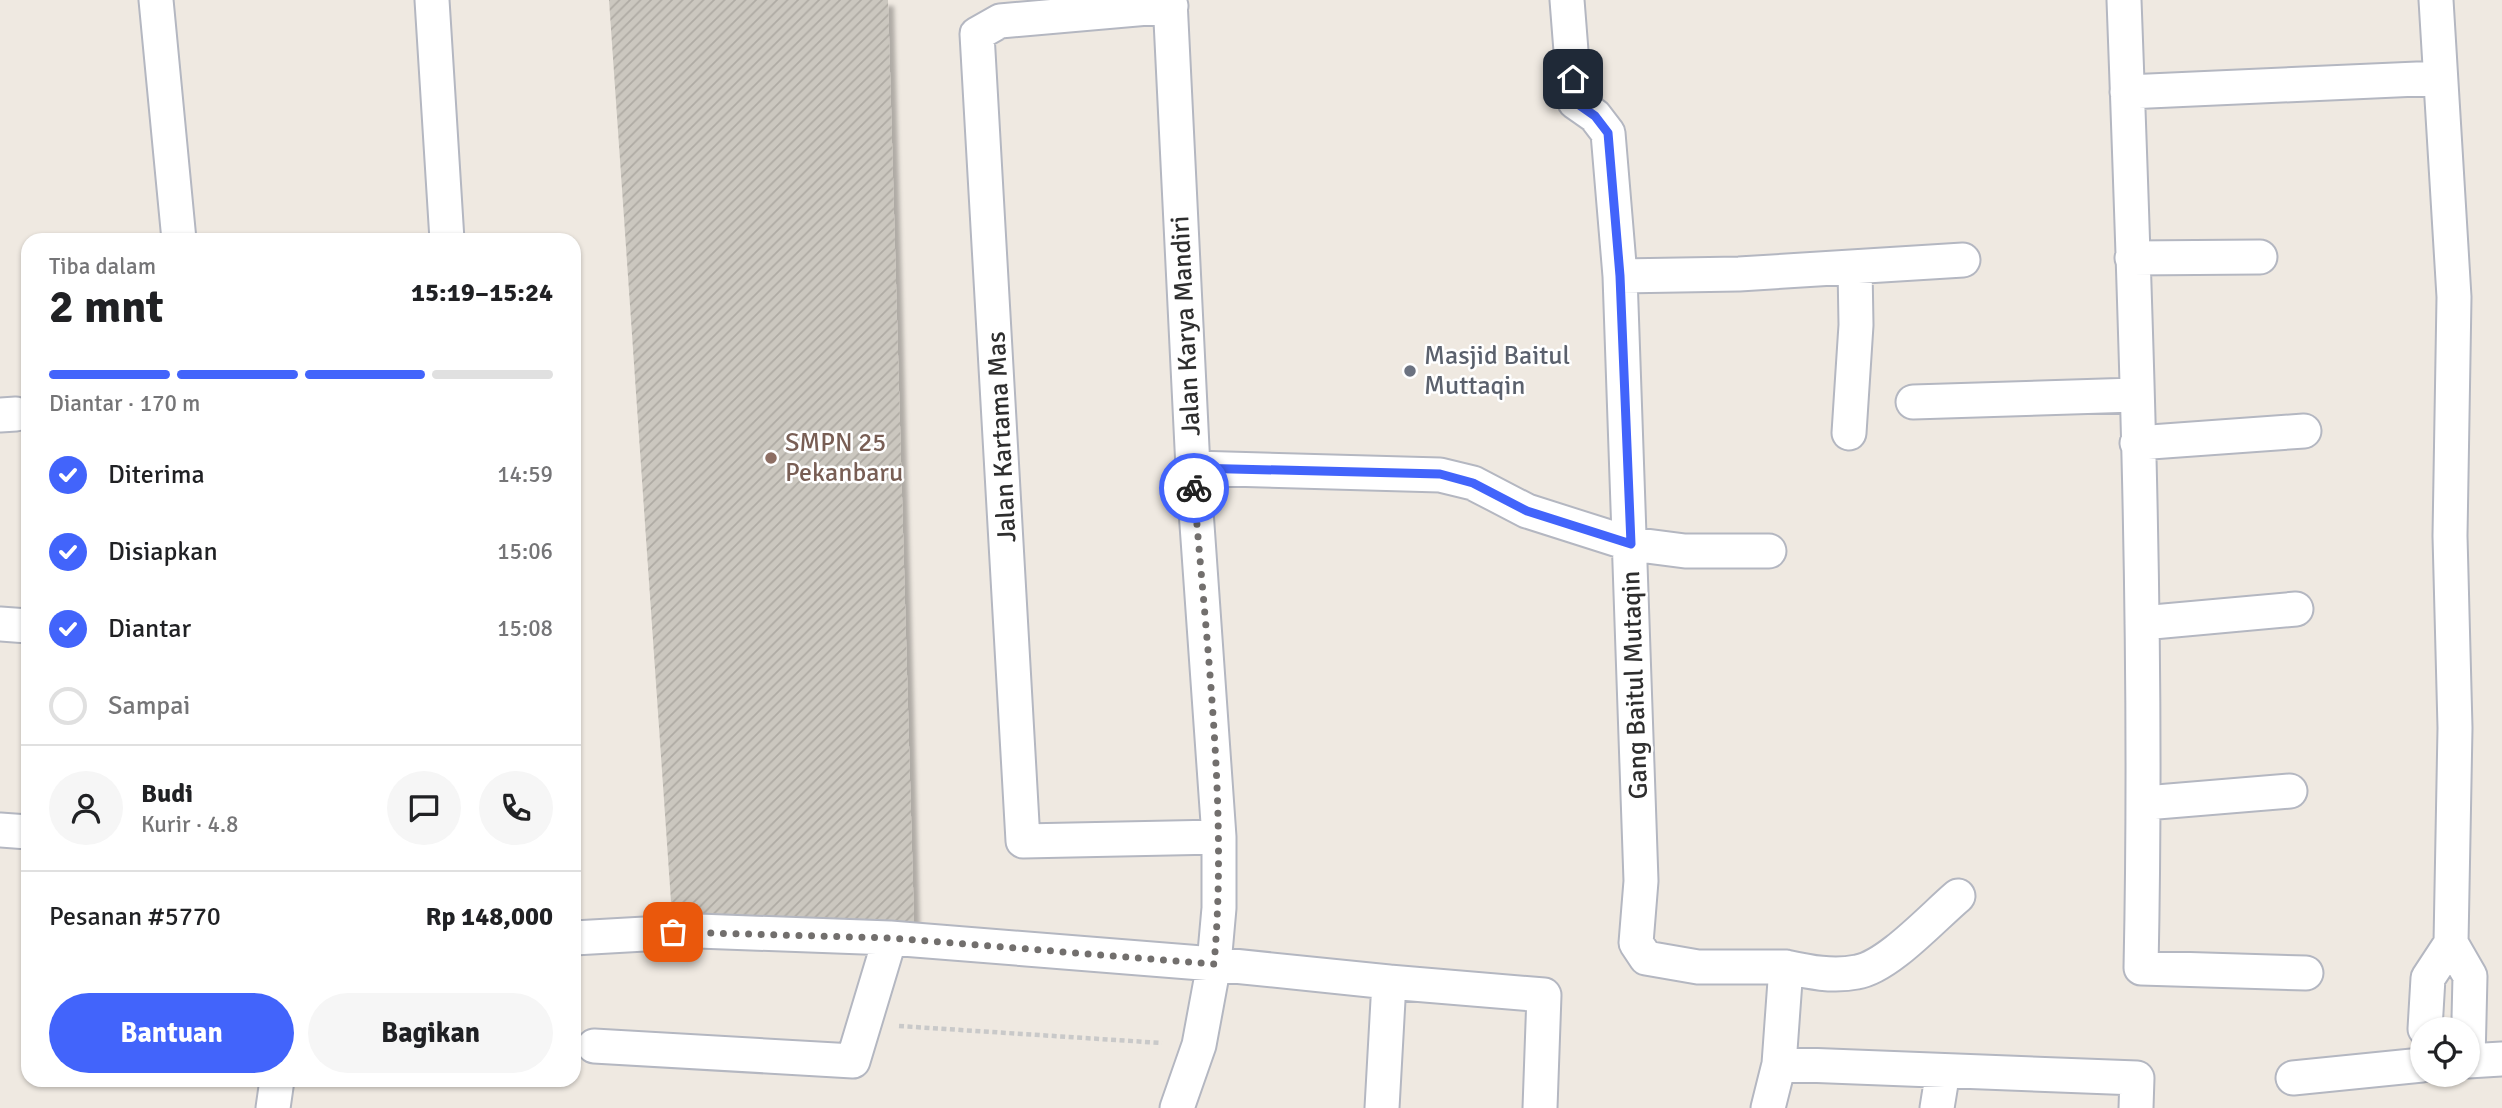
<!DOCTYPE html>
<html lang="id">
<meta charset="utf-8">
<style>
:root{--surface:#fff;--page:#f6f6f6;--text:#202124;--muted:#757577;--line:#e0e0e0;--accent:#4264fb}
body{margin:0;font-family:Signika,sans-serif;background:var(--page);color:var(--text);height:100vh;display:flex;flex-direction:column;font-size:26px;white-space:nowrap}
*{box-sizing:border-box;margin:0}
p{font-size:23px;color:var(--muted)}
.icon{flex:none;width:38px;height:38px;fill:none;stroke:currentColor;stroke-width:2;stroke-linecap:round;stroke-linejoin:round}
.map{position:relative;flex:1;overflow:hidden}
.sheet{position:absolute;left:21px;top:233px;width:560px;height:854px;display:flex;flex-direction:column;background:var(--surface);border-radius:21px;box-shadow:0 2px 5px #0004}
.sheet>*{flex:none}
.fabs{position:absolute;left:2410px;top:1017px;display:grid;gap:14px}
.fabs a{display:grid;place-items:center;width:70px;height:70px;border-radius:50%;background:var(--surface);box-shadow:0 2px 5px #0004;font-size:35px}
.pin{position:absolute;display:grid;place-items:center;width:60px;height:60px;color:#fff;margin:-30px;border-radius:14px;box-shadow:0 4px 10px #0006}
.courier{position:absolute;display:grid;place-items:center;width:70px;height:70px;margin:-35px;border:5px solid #4264fb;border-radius:50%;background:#fff;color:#222;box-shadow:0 2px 9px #0007}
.headline em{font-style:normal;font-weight:800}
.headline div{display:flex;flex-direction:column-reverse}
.headline{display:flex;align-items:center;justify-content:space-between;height:119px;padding:0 28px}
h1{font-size:46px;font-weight:800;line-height:52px}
.bar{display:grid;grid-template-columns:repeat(4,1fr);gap:10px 7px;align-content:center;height:84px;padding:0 28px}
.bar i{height:9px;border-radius:5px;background:var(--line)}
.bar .on{background:var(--accent)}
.bar p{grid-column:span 4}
.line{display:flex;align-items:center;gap:18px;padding:0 28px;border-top:2px solid var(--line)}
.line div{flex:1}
.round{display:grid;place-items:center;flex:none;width:74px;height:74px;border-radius:37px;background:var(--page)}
ol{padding:0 28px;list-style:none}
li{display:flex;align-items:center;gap:21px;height:77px}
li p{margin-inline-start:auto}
li .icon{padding:7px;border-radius:50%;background:var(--accent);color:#fff;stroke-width:4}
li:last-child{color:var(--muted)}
li i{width:38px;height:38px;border:4px solid var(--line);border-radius:50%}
.cta{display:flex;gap:14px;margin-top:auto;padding:14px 28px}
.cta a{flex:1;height:80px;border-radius:42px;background:var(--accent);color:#fff;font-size:28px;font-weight:800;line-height:80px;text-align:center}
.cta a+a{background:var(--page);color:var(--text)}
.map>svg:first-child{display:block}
</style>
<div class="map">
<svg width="2502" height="1108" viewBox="0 0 2502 1108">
<defs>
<pattern id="building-hatch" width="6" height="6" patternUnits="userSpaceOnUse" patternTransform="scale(1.75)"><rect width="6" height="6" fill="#cbc7bf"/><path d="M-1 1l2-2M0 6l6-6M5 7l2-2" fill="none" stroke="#afaba4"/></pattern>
<filter id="shadow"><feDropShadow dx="6" dy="6" stdDeviation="2" flood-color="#0004"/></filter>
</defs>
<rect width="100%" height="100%" fill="#efe9e1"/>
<path fill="url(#building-hatch)" filter="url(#shadow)" d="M609,0H888L914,922L672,916Z"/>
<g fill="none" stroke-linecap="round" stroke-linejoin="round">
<defs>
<path id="street" d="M156,0L179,240
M432,0L447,240
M1170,0L1193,468L1219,837V908L1214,964L1199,1045L1177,1108
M1567,0L1575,102L1595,116L1608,133L1620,276L1641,881L1636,943L1646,958L1698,967H1786
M2124,0C2136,322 2148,646 2141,968L2306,973
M1171,6L1000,21L977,34L1023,841L1219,837
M2127,92L2440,78
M2132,258L2260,257
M1620,276L1739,274L1963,260
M1913,402L2135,395
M0,415L16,414
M1849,433L1856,325L1855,267
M2137,443L2304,431
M1193,468L1440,475L1473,483L1527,511L1631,544L1685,551H1769
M2142,623L2296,609
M0,624L28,626
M2145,803L2290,791
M0,830L28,832
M574,938L698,931L890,938L1214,964L1389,982L1382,1108
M2451,943L2470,976L2468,1061L2502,1059
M1389,982L1544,995L1540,1108
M2425,1029L2428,978L2451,943L2455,728L2450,536L2454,297L2436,0
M594,1046L853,1061L890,938
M1779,1064L2137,1078L2136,1108
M2293,1078L2422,1065
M273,1108L277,1080
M1768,1108L1779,1064L1786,967C1809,972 1833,977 1857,972C1888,967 1933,917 1958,896
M1937,1108L1943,1071"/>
</defs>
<use href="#street" stroke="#b4b7c1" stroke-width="37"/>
<path stroke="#c9c9c9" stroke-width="4.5" stroke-dasharray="5 3.5" stroke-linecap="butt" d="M899,1026L1162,1043"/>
<use href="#street" stroke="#fff" stroke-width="33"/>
</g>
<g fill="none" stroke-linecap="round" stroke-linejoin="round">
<path stroke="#726f6d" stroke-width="7" stroke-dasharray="0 12.6" d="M673,932L890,938L1214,964C1228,809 1206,643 1194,488"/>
<path stroke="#4264fb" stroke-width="9" d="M1194,488L1193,468L1440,474L1473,483L1527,511L1631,544L1620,276L1608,133L1595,116L1575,102L1573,79"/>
</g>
<circle fill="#6b7280" stroke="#fff" stroke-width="2.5" cx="1410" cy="371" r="7"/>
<circle fill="#8d6e63" stroke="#fff" stroke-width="2.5" cx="771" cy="458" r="7"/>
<g text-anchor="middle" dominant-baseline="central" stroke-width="5" stroke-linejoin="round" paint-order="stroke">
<g font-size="26" fill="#2e2e2e" stroke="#fff">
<text transform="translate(1186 326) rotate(-93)">Jalan Karya Mandiri</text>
<text transform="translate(1002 437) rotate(-93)">Jalan Kartama Mas</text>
<text transform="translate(1635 685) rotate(-92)">Gang Baitul Mutaqin</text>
</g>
<g font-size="26" fill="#5b616d" stroke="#fff" text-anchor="start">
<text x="1424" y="356">Masjid Baitul<tspan x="1424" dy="30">Muttaqin</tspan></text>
</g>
<g font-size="26" fill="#785e54" stroke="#fff" text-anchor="start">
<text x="785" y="443">SMPN 25<tspan x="785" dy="30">Pekanbaru</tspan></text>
</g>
</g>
</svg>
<div class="fabs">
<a><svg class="icon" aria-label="locate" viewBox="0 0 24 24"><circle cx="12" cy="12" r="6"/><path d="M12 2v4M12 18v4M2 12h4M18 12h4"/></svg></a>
</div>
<div class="pin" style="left:673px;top:932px;background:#ea580c"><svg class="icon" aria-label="bag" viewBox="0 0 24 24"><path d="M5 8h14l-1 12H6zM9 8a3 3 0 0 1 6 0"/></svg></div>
<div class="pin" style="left:1573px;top:79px;background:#1f2937"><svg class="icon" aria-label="home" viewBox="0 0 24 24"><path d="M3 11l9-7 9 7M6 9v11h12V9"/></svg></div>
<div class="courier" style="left:1194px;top:488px"><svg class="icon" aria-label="bike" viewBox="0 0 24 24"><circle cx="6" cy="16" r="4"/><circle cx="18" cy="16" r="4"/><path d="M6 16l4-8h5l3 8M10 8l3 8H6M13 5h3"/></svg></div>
<section class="sheet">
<div class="headline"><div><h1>2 mnt</h1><p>Tiba dalam</p></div><em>15:19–15:24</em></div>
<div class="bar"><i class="on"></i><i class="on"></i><i class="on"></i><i></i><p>Diantar · 170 m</p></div>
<ol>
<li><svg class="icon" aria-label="check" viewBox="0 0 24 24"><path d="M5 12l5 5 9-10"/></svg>Diterima<p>14:59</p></li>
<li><svg class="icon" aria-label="check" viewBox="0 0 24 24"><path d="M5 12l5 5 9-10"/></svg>Disiapkan<p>15:06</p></li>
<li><svg class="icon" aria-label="check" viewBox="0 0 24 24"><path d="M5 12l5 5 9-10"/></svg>Diantar<p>15:08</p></li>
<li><i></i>Sampai</li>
</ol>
<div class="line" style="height:126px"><a class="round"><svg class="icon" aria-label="person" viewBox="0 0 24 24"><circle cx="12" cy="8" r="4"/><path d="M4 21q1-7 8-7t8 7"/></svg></a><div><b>Budi</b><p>Kurir · 4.8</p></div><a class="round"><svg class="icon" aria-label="chat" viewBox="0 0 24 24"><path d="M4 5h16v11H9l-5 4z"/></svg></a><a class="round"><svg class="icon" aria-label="phone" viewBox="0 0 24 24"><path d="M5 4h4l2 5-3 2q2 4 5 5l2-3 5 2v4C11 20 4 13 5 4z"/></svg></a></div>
<div class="line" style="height:91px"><div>Pesanan #5770</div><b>Rp 148,000</b></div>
<div class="cta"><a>Bantuan</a><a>Bagikan</a></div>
</section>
</div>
